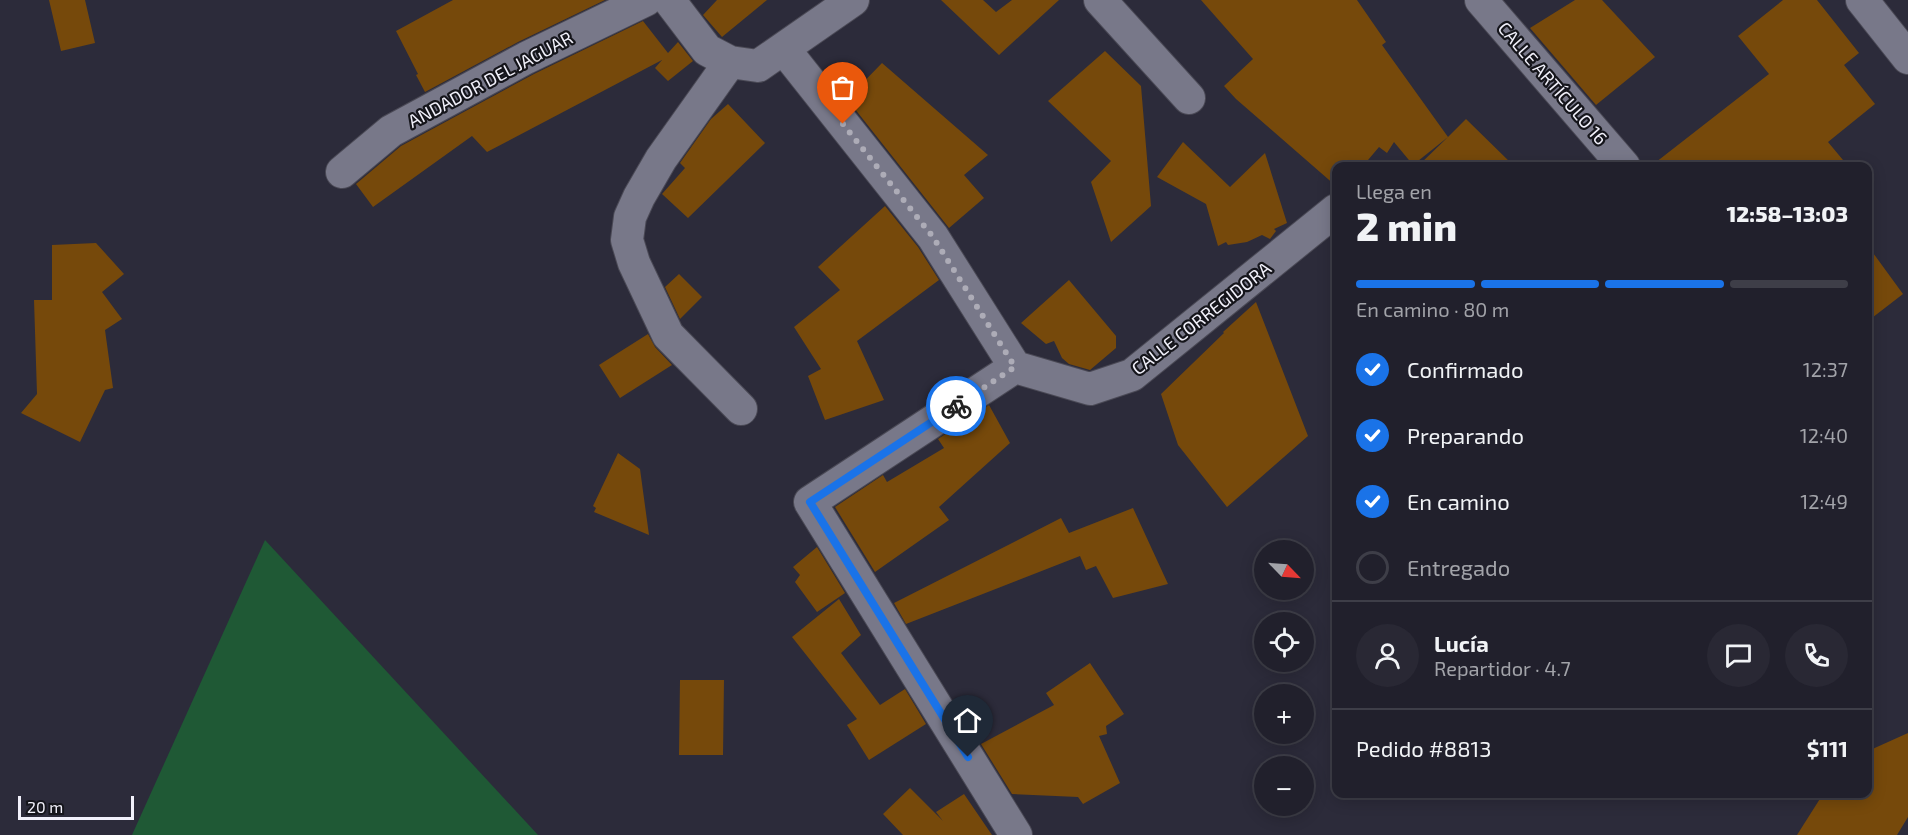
<!DOCTYPE html>
<html lang="es">
<meta charset="utf-8">
<style>
:root{--surface:#21202c;--page:#292834;--text:#f1f3f6;--muted:#a2a3a9;--line:#3e3e48;--accent:#1a73e8}
body{margin:0;font-family:"Exo 2",sans-serif;background:var(--page);color:var(--text);height:100vh;display:flex;flex-direction:column;font-size:22px;white-space:nowrap}
*{box-sizing:border-box;margin:0}
p{font-size:20px;color:var(--muted)}
.icon{flex:none;width:33px;height:33px;fill:none;stroke:currentColor;stroke-width:2;stroke-linecap:round;stroke-linejoin:round}
.map{position:relative;flex:1;overflow:hidden}
.drawer{position:absolute;left:1332px;top:162px;width:540px;height:636px;display:flex;flex-direction:column;background:var(--surface);border-radius:12px;box-shadow:0 3px 15px #0003,0 0 0 2px var(--line)}
.drawer>*{flex:none}
.needle{width:39px;rotate:115deg}
.buttons{position:absolute;left:1254px;top:540px;display:grid;gap:12px}
.buttons a{display:grid;place-items:center;width:60px;height:60px;border-radius:50%;background:var(--surface);box-shadow:0 3px 15px #0003,0 0 0 2px var(--line);font-size:30px}
.scale{position:absolute;left:18px;bottom:15px;width:116px;box-sizing:border-box;padding-left:6px;border:3px solid #f2f1fb;border-top:0;font-size:16px;line-height:21px;white-space:nowrap;color:#f2f1fb;-webkit-text-stroke:4px #15151b;paint-order:stroke}
.pin{position:absolute;display:grid;place-items:center;width:51px;height:51px;color:#fff;margin:-62px -26px;border-radius:50% 50% 50% 0;rotate:-45deg;box-shadow:0 0 6px #0007}
.pin .icon{rotate:45deg}
.courier{position:absolute;display:grid;place-items:center;width:60px;height:60px;margin:-30px;border:4px solid #1a73e8;border-radius:50%;background:#fff;color:#222;box-shadow:0 2px 8px #0007}
.overview em{font-style:normal;font-weight:800}
.overview div{display:flex;flex-direction:column-reverse}
.overview{display:flex;align-items:center;justify-content:space-between;height:102px;padding:0 24px}
h1{font-size:39px;font-weight:800;line-height:45px}
.bar{display:grid;grid-template-columns:repeat(4,1fr);gap:9px 6px;align-content:center;height:72px;padding:0 24px}
.bar i{height:8px;border-radius:4px;background:var(--line)}
.bar .active{background:var(--accent)}
.bar p{grid-column:span 4}
.line{display:flex;align-items:center;gap:15px;padding:0 24px;border-top:2px solid var(--line)}
.line div{flex:1}
.round{display:grid;place-items:center;flex:none;width:63px;height:63px;border-radius:32px;background:var(--page)}
ol{padding:0 24px;list-style:none}
li{display:flex;align-items:center;gap:18px;height:66px}
li p{margin-inline-start:auto}
li .icon{padding:6px;border-radius:50%;background:var(--accent);color:#fff;stroke-width:4}
li:last-child{color:var(--muted)}
li i{width:33px;height:33px;border:3px solid var(--line);border-radius:50%}
.map>svg:first-child{display:block}
</style>
<div class="map">
<svg width="1908" height="835" viewBox="0 0 1908 835">
<rect width="100%" height="100%" fill="#2c2b3a"/>
<path fill="#1f5935" d="M265,540L538,835H132Z"/>
<path fill="#76490b" d="M49,0H85L95,43L61,51Z
M453,0H605L518,42L425,92L416,75L418,74L396,31Z
M717,0H767L722,37L703,15Z
M941,0H983L996,12L1012,0H1059L999,55Z
M1201,0H1357L1386,42L1382,45L1448,137L1413,165L1394,142L1387,153L1379,147L1363,166H1336V186L1236,99L1224,86L1253,59Z
M1575,0H1602L1655,57L1596,105L1530,28Z
M1783,0H1817L1859,53L1844,65L1875,104L1828,142L1848,166H1651L1769,74L1738,36Z
M643,21L668,53L678,42L693,61L668,81L655,68L662,60L487,152L472,136L373,207L356,184L401,146L534,74Z
M1105,51L1141,86L1151,206L1111,242L1091,182L1111,161L1048,101Z
M882,63L988,155L964,175L984,198L949,228L847,99Z
M728,104L765,143L688,218L662,194L685,168L680,163L711,119Z
M1466,119L1514,166H1418L1448,137Z
M1183,142L1230,187L1265,153L1287,223L1274,229L1276,231L1270,239L1262,235L1247,242L1228,245L1226,242L1218,246L1206,204L1157,177Z
M885,206L918,247L939,280L857,341L884,400L825,420L808,376L821,369L794,327L840,290L818,267Z
M96,243L124,274L102,292L122,319L105,330L113,388L105,390L80,442L21,413L37,394L34,300H52V245Z
M1868,246L1903,294L1868,321Z
M679,274L702,297L680,319L665,287Z
M1069,280L1116,336V348L1090,370L1069,364L1062,358L1054,341L1046,344L1021,323Z
M1256,302L1308,436L1227,507L1178,445L1161,394L1224,333L1223,332Z
M648,334L655,347L672,365L620,398L599,365Z
M989,405L1010,443L939,507L949,520L875,572L835,507L883,475L887,482L944,448L938,439Z
M618,453L640,469L649,535L594,512L596,508L593,506Z
M1133,508L1168,584L1113,598L1096,566L1086,570L1080,556L906,624L894,603L1061,518L1069,533Z
M817,547L845,593L817,612L795,582L800,575L793,567Z
M839,599L861,635L841,653L880,705L905,689L926,724L869,760L847,725L857,719L792,637Z
M1090,663L1124,714L1106,726L1107,734L1099,736L1120,783L1083,804L1078,797L1012,794L981,744L1054,705L1046,693Z
M680,680H724L723,755H679Z
M1908,733V817L1897,835H1797L1823,794H1868V751Z
M910,788L943,821L936,812L964,794L992,835H903L883,814Z"/>
<g fill="none" stroke-linecap="round" stroke-linejoin="round">
<defs>
<path id="minor" d="M669,0L707,50L730,62L758,66L853,0
M1100,0L1189,98
M1481,0L1624,166
M1862,0L1908,58
M784,49L933,237L1015,367L1090,389L1132,375L1336,210
M730,62L661,159L639,197L630,217L627,240L634,263L668,335L741,409
M342,172L391,131L526,58L646,0
M1015,367L810,502L1016,835"/>
</defs>
<use href="#minor" stroke="#4a4955" stroke-width="34"/>
<use href="#minor" stroke="#787889" stroke-width="32"/>
</g>
<g fill="none" stroke-linecap="round" stroke-linejoin="round">
<path stroke="#adacb7" stroke-width="6" stroke-dasharray="0 10.8" d="M843,124L933,237L1015,367L956,406"/>
<path stroke="#1a73e8" stroke-width="8" d="M956,406L810,502L968,757"/>
</g>
<g text-anchor="middle" dominant-baseline="central" stroke-width="4.5" stroke-linejoin="round" paint-order="stroke">
<g font-size="18" fill="#f2f1fb" stroke="#15151b">
<text transform="translate(490 79) rotate(-28)">ANDADOR DEL JAGUAR</text>
<text transform="translate(1553 83) rotate(49)">CALLE ARTÍCULO 16</text>
<text transform="translate(1201 318) rotate(-38)">CALLE CORREGIDORA</text>
</g>
</g>
</svg>
<div class="buttons">
<a><svg class="needle" viewBox="-14 -14 28 28"><path d="M0-13l5 13h-10z" fill="#e53935"/><path d="M0 13l5-13h-10z" fill="#a2a3a9"/></svg></a>
<a><svg class="icon" aria-label="locate" viewBox="0 0 24 24"><circle cx="12" cy="12" r="6"/><path d="M12 2v4M12 18v4M2 12h4M18 12h4"/></svg></a>
<a>+</a>
<a>−</a>
</div>
<div class="scale">20 m</div>
<div class="pin" style="left:843px;top:124px;background:#ea580c"><svg class="icon" aria-label="bag" viewBox="0 0 24 24"><path d="M5 8h14l-1 12H6zM9 8a3 3 0 0 1 6 0"/></svg></div>
<div class="pin" style="left:968px;top:757px;background:#1f2937"><svg class="icon" aria-label="home" viewBox="0 0 24 24"><path d="M3 11l9-7 9 7M6 9v11h12V9"/></svg></div>
<div class="courier" style="left:956px;top:406px"><svg class="icon" aria-label="bike" viewBox="0 0 24 24"><circle cx="6" cy="16" r="4"/><circle cx="18" cy="16" r="4"/><path d="M6 16l4-8h5l3 8M10 8l3 8H6M13 5h3"/></svg></div>
<section class="drawer">
<div class="overview"><div><h1>2 min</h1><p>Llega en</p></div><em>12:58–13:03</em></div>
<div class="bar"><i class="active"></i><i class="active"></i><i class="active"></i><i></i><p>En camino · 80 m</p></div>
<ol>
<li><svg class="icon" aria-label="check" viewBox="0 0 24 24"><path d="M5 12l5 5 9-10"/></svg>Confirmado<p>12:37</p></li>
<li><svg class="icon" aria-label="check" viewBox="0 0 24 24"><path d="M5 12l5 5 9-10"/></svg>Preparando<p>12:40</p></li>
<li><svg class="icon" aria-label="check" viewBox="0 0 24 24"><path d="M5 12l5 5 9-10"/></svg>En camino<p>12:49</p></li>
<li><i></i>Entregado</li>
</ol>
<div class="line" style="height:108px"><a class="round"><svg class="icon" aria-label="person" viewBox="0 0 24 24"><circle cx="12" cy="8" r="4"/><path d="M4 21q1-7 8-7t8 7"/></svg></a><div><b>Lucía</b><p>Repartidor · 4.7</p></div><a class="round"><svg class="icon" aria-label="chat" viewBox="0 0 24 24"><path d="M4 5h16v11H9l-5 4z"/></svg></a><a class="round"><svg class="icon" aria-label="phone" viewBox="0 0 24 24"><path d="M5 4h4l2 5-3 2q2 4 5 5l2-3 5 2v4C11 20 4 13 5 4z"/></svg></a></div>
<div class="line" style="height:78px"><div>Pedido #8813</div><b>$111</b></div>
</section>
</div>
